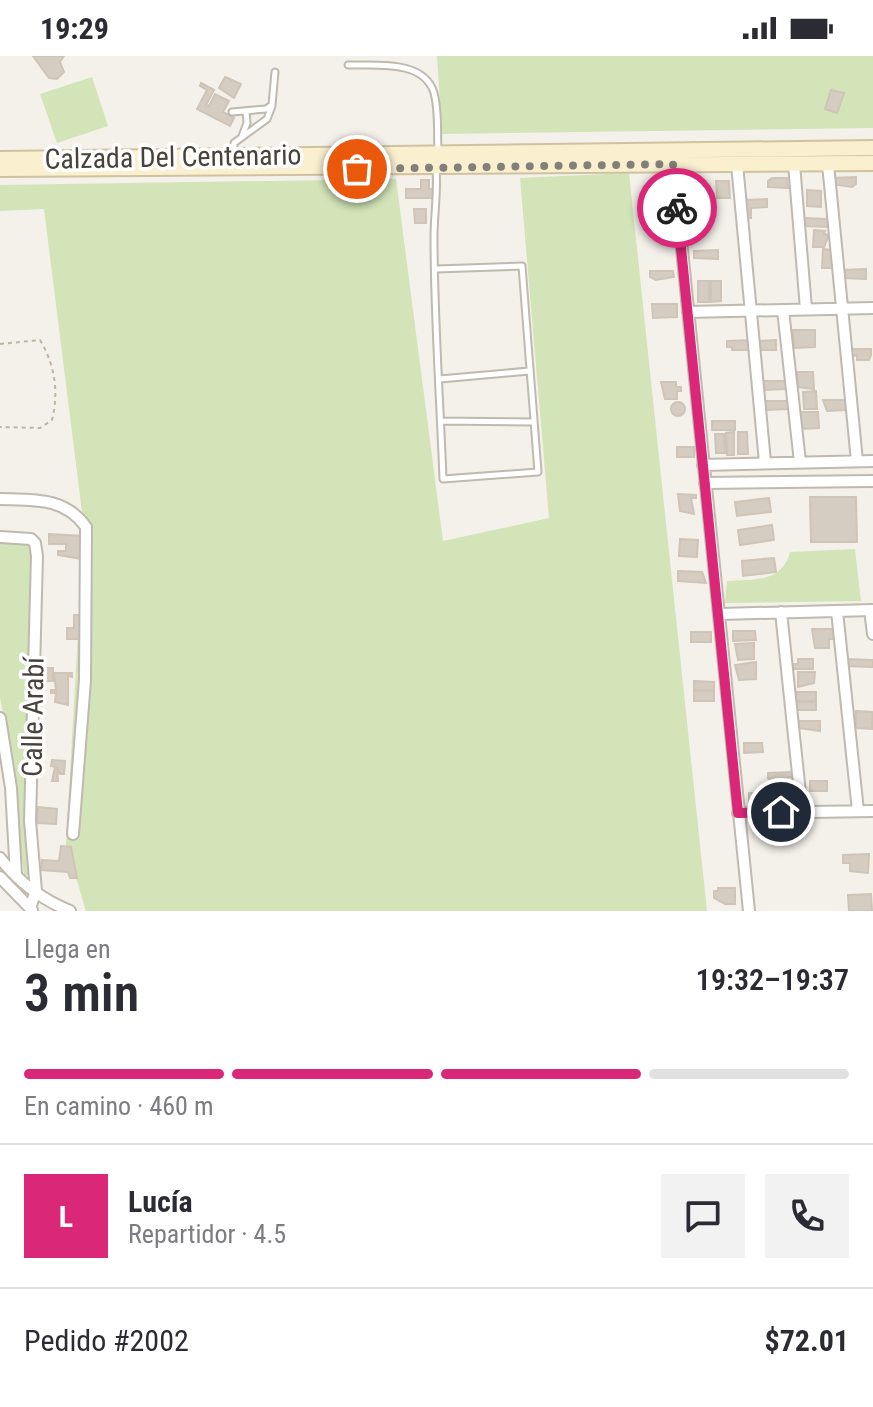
<!DOCTYPE html>
<html lang="es">
<meta charset="utf-8">
<style>
:root{--surface:#fff;--page:#f2f2f3;--text:#2b2b33;--muted:#7c7c81;--line:#e1e1e2;--accent:#db2777}
body{margin:0;font-family:"Roboto Condensed",sans-serif;background:var(--page);color:var(--text);height:100vh;display:flex;flex-direction:column;font-size:30px;white-space:nowrap}
*{box-sizing:border-box;margin:0}
p{font-size:26px;color:var(--muted)}
.icon{flex:none;width:44px;height:44px;fill:none;stroke:currentColor;stroke-width:2;stroke-linecap:round;stroke-linejoin:round}
.map{position:relative;height:855px;overflow:hidden}
.sheet{display:flex;flex-direction:column;background:var(--surface);flex:1}
.sheet>*{flex:none}
.pin{position:absolute;display:grid;place-items:center;width:68px;height:68px;color:#fff;margin:-34px;border:4px solid #fff;border-radius:50%;box-shadow:0 2px 8px #0007}
.courier{position:absolute;display:grid;place-items:center;width:80px;height:80px;margin:-40px;border:6px solid #db2777;border-radius:50%;background:#fff;color:#222;box-shadow:0 2px 10px #0007}
.head em{font-style:normal;font-weight:600}
.head div{display:flex;flex-direction:column-reverse}
.head{display:flex;align-items:center;justify-content:space-between;height:136px;padding:0 24px}
h1{font-size:52px;font-weight:600;line-height:60px}
.bar{display:grid;grid-template-columns:repeat(4,1fr);gap:12px 8px;align-content:center;height:96px;padding:0 24px}
.bar i{height:10px;border-radius:6px;background:var(--line)}
.bar .current{background:var(--accent)}
.bar p{grid-column:span 4}
.line{display:flex;align-items:center;gap:20px;padding:0 24px;border-top:2px solid var(--line)}
.line div{flex:1}
.round{display:grid;place-items:center;flex:none;width:84px;height:84px;border-radius:0px;background:var(--page)}
.status{display:flex;justify-content:space-between;align-items:center;height:56px;padding:0 40px;background:var(--surface);direction:ltr}
.status svg{height:22px;fill:currentColor}
.map>svg:first-child{display:block}
</style>
<div class="status"><b>19:29</b><svg viewBox="0 0 49 12"><path d="M0 12V9h3v3zM5 12V6h3v6zM10 12V3h3v9zM15 12V0h3v12zM26 1h20v11H26zM47 4h2v5h-2z"/></svg></div>
<div class="map">
<svg width="873" height="855" viewBox="0 0 873 855">
<rect width="100%" height="100%" fill="#f4f1eb"/>
<path fill="#d2e4b8" d="M437,0H873V72L442,78Z
M92,21L108,70L57,87L40,38Z
M629,117L707,855H86L66,788L84,472L44,153L0,155V129L396,123L443,485L549,462L520,122Z
M0,485L29,486L32,491L28,819H24L7,675L0,642Z
M855,493L861,545L725,547L727,525C754,523 782,527 790,496Z"/>
<path fill="#d5cdc2" stroke="#cfc4b5" stroke-width="2" d="M33,0H64L60,6L64,16L57,23L49,22Z
M225,21L241,28L234,42L219,32Z
M201,27L214,34L206,49L209,50L215,38L229,45L223,56L234,62L230,70L197,53L207,34L200,30Z
M831,34L844,37L837,57L825,53Z
M856,121V128L852,131L831,128V122Z
M772,122H787L788,132L768,131V125Z
M421,124H429V133H436V142H406V133H421Z
M716,125H729L730,142H717Z
M807,134L821,135V151L807,150Z
M767,143V151L751,152V162H745L744,144Z
M665,144L666,153L649,151V155H643L642,145Z
M414,153H426V167H415Z
M804,162L828,163V171L804,170Z
M814,174L825,175L824,178L829,179L824,191H813Z
M823,193L834,194L833,212H822Z
M718,194V203L694,202V195Z
M866,213V223L843,222V214Z
M650,215H673L674,221L656,224L650,221Z
M698,225H709V246H698Z
M711,225H721V245L711,246Z
M652,248H677V261L653,262Z
M793,274H815V291L794,292Z
M751,284L750,294H732V291H727V285Z
M776,284V294H759V285Z
M848,293H871V299L869,304H857V299L848,302Z
M797,316H813L814,333L798,331Z
M763,325H786V333L763,334Z
M661,326H676V331H681V335H677V343H665Z
M816,335L817,353H804L803,336Z
M823,344H847V349L845,354L827,355Z
M765,345H789L790,353L766,354Z
M671 353a7 7 0 1 1 14 0a7 7 0 1 1-14 0Z
M800,356H818L819,372L800,373Z
M712,365H735V374H712Z
M734,376V399H727L726,377Z
M738,376H747L748,398H738Z
M715,378H724L725,397H716Z
M677,391H694V401H677Z
M678,438L696,439V442H691L694,458L680,455Z
M810,441H856L857,486H811Z
M769,442L771,456L737,460L735,446Z
M772,469L774,484L740,489L738,474Z
M49,478L83,480V487H80L81,503L58,499V495H66V488H49Z
M680,483L698,484L697,501L679,500Z
M774,502L776,516L743,520L742,505Z
M678,515L702,516L706,527L678,525Z
M74,559H81V583H67V572H74Z
M812,573H838V583H829V592H815Z
M733,575H755L756,584L733,585Z
M691,576H711V586H691Z
M754,587V603L738,604L735,588Z
M798,603H813V613H791V608H798Z
M845,603L873,604V611L845,610Z
M756,606V623L739,624L735,609Z
M40,612H53V625H40Z
M798,616H815L814,627L798,631Z
M54,617H72V621L68,620V649L55,646L56,637H51V634H56Z
M694,625L714,626V634H694Z
M694,635H714V645H694Z
M796,636H816V645H796Z
M795,646H816V654H795Z
M856,655L873,656L872,673L856,672Z
M798,665H820V675L798,672Z
M744,687H762L763,696L744,697Z
M52,704L65,705L64,718H60L57,711L58,725H52L55,711L51,710Z
M793,716V721H788V724H771L768,722V717Z
M810,725H827V735H810Z
M795,727V735L773,736L772,728Z
M749,737H771L772,747H749Z
M38,751L57,753L56,768L37,767Z
M61,790L71,791L77,822H70L68,816L41,814L42,804L59,805Z
M869,798L868,817L850,815V807H843V799Z
M718,832H735V848H725L714,842V835H718Z
M871,838L872,855H849L848,839Z"/>
<g fill="none" stroke-linecap="round" stroke-linejoin="round">
<defs>
<path id="lane" d="M348,9C375,10 424,3 434,37C439,55 437,77 438,95
M232,56L266,53L272,49L275,16
M242,80L247,67L246,55
M234,98V87L267,63L272,50
M436,213L522,210L538,416L443,423C440,342 434,261 434,181C434,158 438,136 436,113
M440,323L529,315
M441,365L532,366"/>
<path id="street" d="M673,105L749,855
M737,108L765,406
M794,108L806,253
M828,108L857,405
M783,254L800,406
M688,256L873,252
M703,409L873,405
M705,427L873,425
M0,443C34,444 65,441 86,471L85,624L73,778
M0,481L31,483L35,487L37,500L30,765L36,835L30,852
M870,554L873,578
M837,555L858,755
M781,556L802,756
M720,558L873,554
M0,662L11,732L16,819
M738,757L873,755
M0,802C18,825 43,844 70,855
M0,821L32,854"/>
<path id="secondary" d="M0,103L873,92
M0,113L873,107"/>
</defs>
<use href="#lane" stroke="#bfb9af" stroke-width="9"/>
<use href="#street" stroke="#bfb9af" stroke-width="14"/>
<use href="#secondary" stroke="#d0c29f" stroke-width="18"/>
<path stroke="#c0b4a1" stroke-width="2" stroke-dasharray="4 4" stroke-linecap="butt" d="M0,288L40,284C55,309 59,336 52,364L40,372L0,371"/>
<use href="#lane" stroke="#fff" stroke-width="5"/>
<use href="#street" stroke="#fff" stroke-width="10"/>
<use href="#secondary" stroke="#faefcf" stroke-width="14"/>
</g>
<g fill="none" stroke-linecap="round" stroke-linejoin="round">
<path stroke="#847f78" stroke-width="8" stroke-dasharray="0 14.4" d="M357,113L673,108L677,152"/>
<path stroke="#db2777" stroke-width="10" d="M677,152L738,757L781,756"/>
</g>
<g text-anchor="middle" dominant-baseline="central" stroke-width="7" stroke-linejoin="round" paint-order="stroke">
<g font-size="28" fill="#48423a" stroke="#fff">
<text transform="translate(173 101) rotate(-1)">Calzada Del Centenario</text>
<text transform="translate(33 661) rotate(-89)">Calle Arabí</text>
</g>
</g>
</svg>
<div class="pin" style="left:357px;top:113px;background:#ea580c"><svg class="icon" aria-label="bag" viewBox="0 0 24 24"><path d="M5 8h14l-1 12H6zM9 8a3 3 0 0 1 6 0"/></svg></div>
<div class="pin" style="left:781px;top:756px;background:#1f2937"><svg class="icon" aria-label="home" viewBox="0 0 24 24"><path d="M3 11l9-7 9 7M6 9v11h12V9"/></svg></div>
<div class="courier" style="left:677px;top:152px"><svg class="icon" aria-label="bike" viewBox="0 0 24 24"><circle cx="6" cy="16" r="4"/><circle cx="18" cy="16" r="4"/><path d="M6 16l4-8h5l3 8M10 8l3 8H6M13 5h3"/></svg></div>
</div>
<section class="sheet">
<div class="head"><div><h1>3 min</h1><p>Llega en</p></div><em>19:32–19:37</em></div>
<div class="bar"><i class="current"></i><i class="current"></i><i class="current"></i><i></i><p>En camino · 460 m</p></div>
<div class="line" style="height:144px"><b class="round" style="background:var(--accent);color:#fff">L</b><div><b>Lucía</b><p>Repartidor · 4.5</p></div><a class="round"><svg class="icon" aria-label="chat" viewBox="0 0 24 24"><path d="M4 5h16v11H9l-5 4z"/></svg></a><a class="round"><svg class="icon" aria-label="phone" viewBox="0 0 24 24"><path d="M5 4h4l2 5-3 2q2 4 5 5l2-3 5 2v4C11 20 4 13 5 4z"/></svg></a></div>
<div class="line" style="height:104px"><div>Pedido #2002</div><b>$72.01</b></div>
</section>
